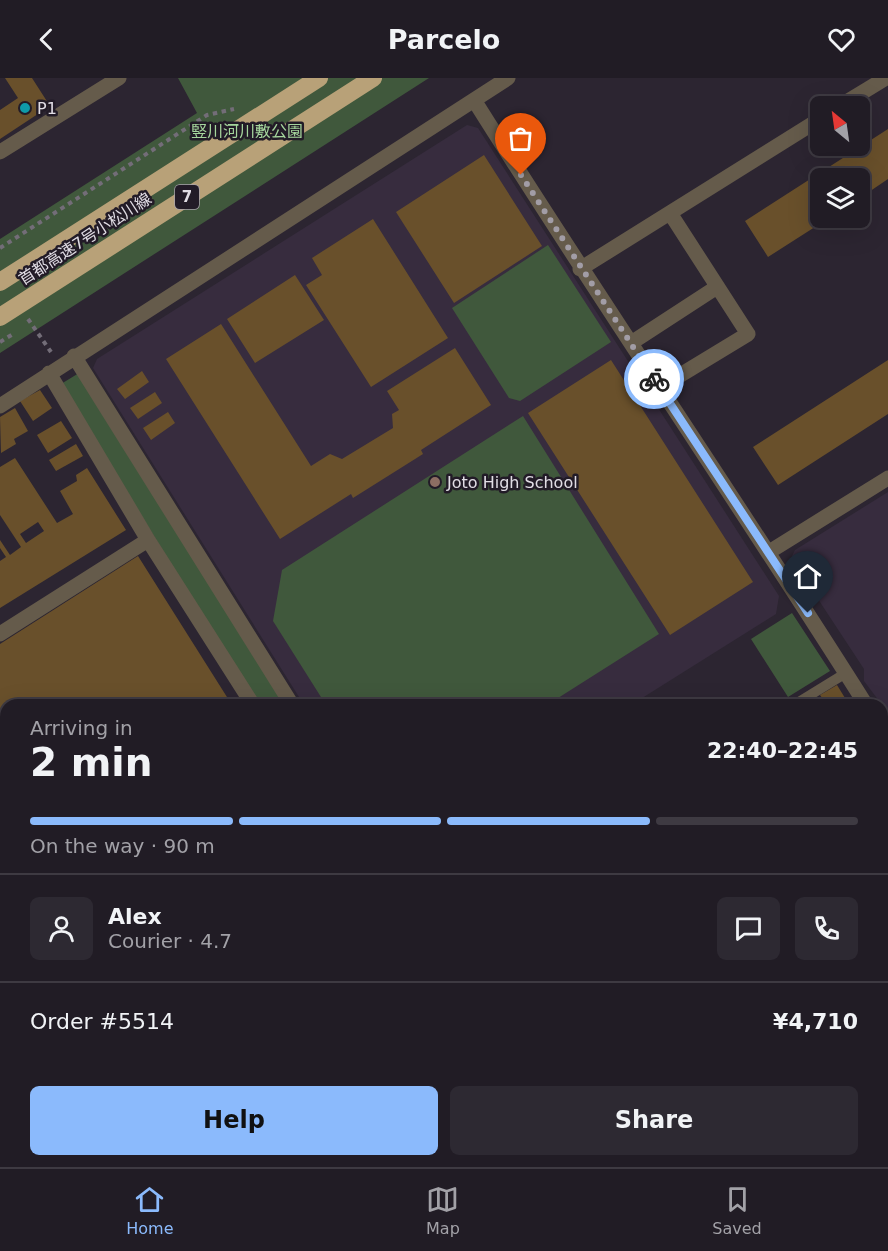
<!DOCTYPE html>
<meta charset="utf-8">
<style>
:root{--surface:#211c25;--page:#2d2932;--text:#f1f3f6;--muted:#a2a1a7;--line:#3e3a42;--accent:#8bbafc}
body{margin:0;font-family:"DejaVu Sans","Noto Sans JP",sans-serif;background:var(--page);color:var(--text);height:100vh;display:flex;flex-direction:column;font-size:22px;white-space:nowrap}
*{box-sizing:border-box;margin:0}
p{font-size:20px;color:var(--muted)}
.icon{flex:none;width:33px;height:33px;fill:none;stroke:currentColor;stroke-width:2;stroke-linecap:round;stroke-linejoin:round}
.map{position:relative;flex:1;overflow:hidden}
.details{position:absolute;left:0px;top:621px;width:888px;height:468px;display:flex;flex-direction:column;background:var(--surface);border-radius:18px 18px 0 0;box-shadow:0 6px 24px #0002,0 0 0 2px var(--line)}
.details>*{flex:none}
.needle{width:39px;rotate:331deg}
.fabs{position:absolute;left:810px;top:18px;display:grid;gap:12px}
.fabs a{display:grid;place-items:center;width:60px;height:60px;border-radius:9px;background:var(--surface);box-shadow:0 6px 24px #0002,0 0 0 2px var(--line);font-size:30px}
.pin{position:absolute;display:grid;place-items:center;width:51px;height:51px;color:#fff;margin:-62px -26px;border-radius:50% 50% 50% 0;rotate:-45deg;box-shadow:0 0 6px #0007}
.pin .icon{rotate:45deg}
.courier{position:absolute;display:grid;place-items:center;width:60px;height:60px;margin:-30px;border:4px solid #8bbafc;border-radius:50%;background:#fff;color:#222;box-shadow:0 2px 8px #0007}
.head em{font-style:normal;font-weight:800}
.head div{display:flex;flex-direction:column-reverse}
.head{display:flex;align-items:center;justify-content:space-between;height:102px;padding:0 30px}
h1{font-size:39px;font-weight:800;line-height:45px}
.bar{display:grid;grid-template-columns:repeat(4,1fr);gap:9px 6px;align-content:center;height:72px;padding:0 30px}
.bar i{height:8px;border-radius:4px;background:var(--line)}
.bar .selected{background:var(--accent)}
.bar p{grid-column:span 4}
.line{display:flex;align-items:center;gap:15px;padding:0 30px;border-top:2px solid var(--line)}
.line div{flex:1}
.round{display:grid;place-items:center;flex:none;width:63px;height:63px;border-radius:9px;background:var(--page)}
.primary-button{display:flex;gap:12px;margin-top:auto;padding:12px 30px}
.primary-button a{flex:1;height:69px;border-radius:9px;background:var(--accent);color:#111;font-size:24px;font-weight:800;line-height:69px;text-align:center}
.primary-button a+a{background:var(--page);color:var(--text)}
header{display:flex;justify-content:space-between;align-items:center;height:78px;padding:0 30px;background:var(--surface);font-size:27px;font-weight:800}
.tab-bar{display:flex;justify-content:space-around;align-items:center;height:84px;border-top:2px solid var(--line);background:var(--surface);font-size:16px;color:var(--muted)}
.tab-bar a{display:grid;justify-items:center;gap:3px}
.tab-bar .selected{color:var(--accent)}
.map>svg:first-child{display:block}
</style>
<header><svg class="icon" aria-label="back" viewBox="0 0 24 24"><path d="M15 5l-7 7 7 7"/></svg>Parcelo<svg class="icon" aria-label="heart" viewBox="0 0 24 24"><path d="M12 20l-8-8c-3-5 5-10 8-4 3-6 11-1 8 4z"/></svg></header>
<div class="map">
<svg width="888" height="1089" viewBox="0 0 888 1089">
<rect width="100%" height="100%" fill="#2c2531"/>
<path fill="#372c3e" d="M467,47L478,50L779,518L776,536L631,627H304L93,290L97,281Z
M888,414V641L882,627L864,603V591L791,480L795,472Z"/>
<path fill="#40583c" d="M178,0H429L0,275V161L197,35Z
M548,167L611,264L520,323L509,320L452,230Z
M79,295L287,627H257L61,306Z
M523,338L659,556L547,627H326L273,543L282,492Z
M792,535L830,593L788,619L751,561Z"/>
<path fill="#69502b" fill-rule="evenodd" d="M5,0H32L50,28L0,61V32L18,20Z
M888,51V101L860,120V100H820V140H829L768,179L745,143Z
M484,77L542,168L454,225L396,134Z
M373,141L448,260L371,309L306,207L322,197L312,180Z
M295,197L324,242L255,285L227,241Z
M221,246L311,388L330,376L342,381L393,350L392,336L399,332L387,313L455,270L491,327L421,372L423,376L353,420L351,416L280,461L166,281Z
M611,282L753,504L670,557L528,335Z
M888,282V336L778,407L753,369Z
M142,293L149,304L125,321L117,311Z
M40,312L52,330L33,343L20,323Z
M155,314L162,325L138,341L130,330Z
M15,330L28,353L14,361L16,366L1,375L0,339Z
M168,334L175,345L151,362L143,350Z
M61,343L72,360L48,375L37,357Z
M76,366L83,378L56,393L49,382Z
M15,380L57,445L73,436L60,413L77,403L76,397L87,390L126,452L0,530V483L6,479L0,470V462L10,477L21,469L0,437V389ZM38,444L44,453L26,465L20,456Z
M138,478L232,627H6V886L0,890V566Z
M837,607L845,620L834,627H827L820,617Z
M882,707L888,718L882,724Z
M888,727V746L882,749V730Z
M888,754V781L882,773V756Z
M882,783L888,794V800L882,805Z
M888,807V835L883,837L882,811Z
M888,868V913L882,915V871Z
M888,1056V1079L876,1087L873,1083H882V1060Z
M63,1083H80L83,1089H66Z
M85,1083H100L102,1087L89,1089Z
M117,1083H138L140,1086L138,1089H118Z
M236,1083H278L282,1089H240Z
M312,1083H347L338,1089H319Z
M385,1083H439L430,1089H388Z
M585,1083H631L622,1089H589Z
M652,1083H672L673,1086L668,1089H645Z
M762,1083H805L810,1089H768Z"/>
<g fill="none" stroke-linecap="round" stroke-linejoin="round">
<path stroke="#736d78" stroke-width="4" stroke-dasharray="4.5 4.5" stroke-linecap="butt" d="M0,170L207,37L234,31
M28,241L51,274
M0,264L13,256"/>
<path stroke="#655b4b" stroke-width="10" d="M794,627L846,595
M0,901L6,897
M882,976L888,973
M0,1026L6,1036
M36,1083L40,1089
M150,1083L153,1089
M829,1083L834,1089
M366,1089L377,1083
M491,1089L501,1083"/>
<path stroke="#655b4b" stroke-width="15" d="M474,22C602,226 738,424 866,627
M840,28L886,0
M0,74L119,0
M580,191L820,41
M631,265L717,209
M74,278L292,627
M49,295L148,462L253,627
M659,310L748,256L670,135
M0,328L508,0
M769,474L888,400
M0,556L148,462
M882,652L888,662
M882,858L888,855
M540,1083L544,1089
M572,1083L576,1089"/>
<path stroke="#b8a178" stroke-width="18" d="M0,204L319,0
M0,239L373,0"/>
</g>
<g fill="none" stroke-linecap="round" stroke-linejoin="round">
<path stroke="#a29da6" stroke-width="6" stroke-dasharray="0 10.8" d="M521,97L654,301"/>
<path stroke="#8bbafc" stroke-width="8" d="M654,301L808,535"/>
</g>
<circle fill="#0f9aa8" stroke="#221b27" stroke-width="2" cx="25" cy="30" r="6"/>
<circle fill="#8d6e63" stroke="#221b27" stroke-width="2" cx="435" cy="404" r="6"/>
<g text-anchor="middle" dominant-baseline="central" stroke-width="5" stroke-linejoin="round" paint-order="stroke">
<rect fill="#221b27" stroke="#a8a3ac" stroke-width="1.5" x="175" y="107" width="24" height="24" rx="4.5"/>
<g font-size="15" font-weight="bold" fill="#e1dde5">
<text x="187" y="119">7</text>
</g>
<g font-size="16" fill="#e1dde5" stroke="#221b27" text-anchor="start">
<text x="37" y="30">P1</text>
<text x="447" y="404">Joto High School</text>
</g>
<g font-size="16" fill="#a5d59c" stroke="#221b27">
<text x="247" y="53">竪川河川敷公園</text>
</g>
<g font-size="16" fill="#e1dde5" stroke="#221b27">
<text transform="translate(85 161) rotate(-33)">首都高速7号小松川線</text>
</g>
</g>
</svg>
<div class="fabs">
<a><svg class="needle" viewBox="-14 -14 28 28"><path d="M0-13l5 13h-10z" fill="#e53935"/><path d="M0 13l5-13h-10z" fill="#a2a1a7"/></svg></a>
<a><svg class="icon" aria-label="layers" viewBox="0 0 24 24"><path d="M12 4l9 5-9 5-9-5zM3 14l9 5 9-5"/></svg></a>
</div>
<div class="pin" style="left:521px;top:97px;background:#ea580c"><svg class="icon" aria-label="bag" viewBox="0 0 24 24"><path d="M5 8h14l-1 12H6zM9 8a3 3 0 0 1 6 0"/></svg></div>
<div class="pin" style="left:808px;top:535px;background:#1f2937"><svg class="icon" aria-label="home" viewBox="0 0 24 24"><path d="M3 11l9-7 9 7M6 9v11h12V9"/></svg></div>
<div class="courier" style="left:654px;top:301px"><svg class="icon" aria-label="bike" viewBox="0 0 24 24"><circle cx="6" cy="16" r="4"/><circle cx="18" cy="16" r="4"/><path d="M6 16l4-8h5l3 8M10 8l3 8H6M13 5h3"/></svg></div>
<section class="details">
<div class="head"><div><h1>2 min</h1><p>Arriving in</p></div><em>22:40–22:45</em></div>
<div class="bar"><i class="selected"></i><i class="selected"></i><i class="selected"></i><i></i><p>On the way · 90 m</p></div>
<div class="line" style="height:108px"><a class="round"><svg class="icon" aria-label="person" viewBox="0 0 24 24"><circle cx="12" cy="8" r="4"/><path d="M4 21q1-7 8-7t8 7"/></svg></a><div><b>Alex</b><p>Courier · 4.7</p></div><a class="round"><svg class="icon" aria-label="chat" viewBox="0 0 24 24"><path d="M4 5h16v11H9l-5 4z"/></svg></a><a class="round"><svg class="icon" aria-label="phone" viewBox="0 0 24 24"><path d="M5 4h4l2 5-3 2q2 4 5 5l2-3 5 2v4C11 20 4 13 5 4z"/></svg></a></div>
<div class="line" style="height:78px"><div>Order #5514</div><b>¥4,710</b></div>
<div class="primary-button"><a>Help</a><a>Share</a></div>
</section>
</div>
<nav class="tab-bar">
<a class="selected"><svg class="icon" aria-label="home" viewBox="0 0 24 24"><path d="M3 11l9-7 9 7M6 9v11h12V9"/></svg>Home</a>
<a><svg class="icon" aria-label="map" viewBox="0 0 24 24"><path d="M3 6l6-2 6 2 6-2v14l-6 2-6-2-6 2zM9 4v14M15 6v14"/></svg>Map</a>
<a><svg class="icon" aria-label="saved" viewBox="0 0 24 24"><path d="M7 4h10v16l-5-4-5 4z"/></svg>Saved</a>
</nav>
